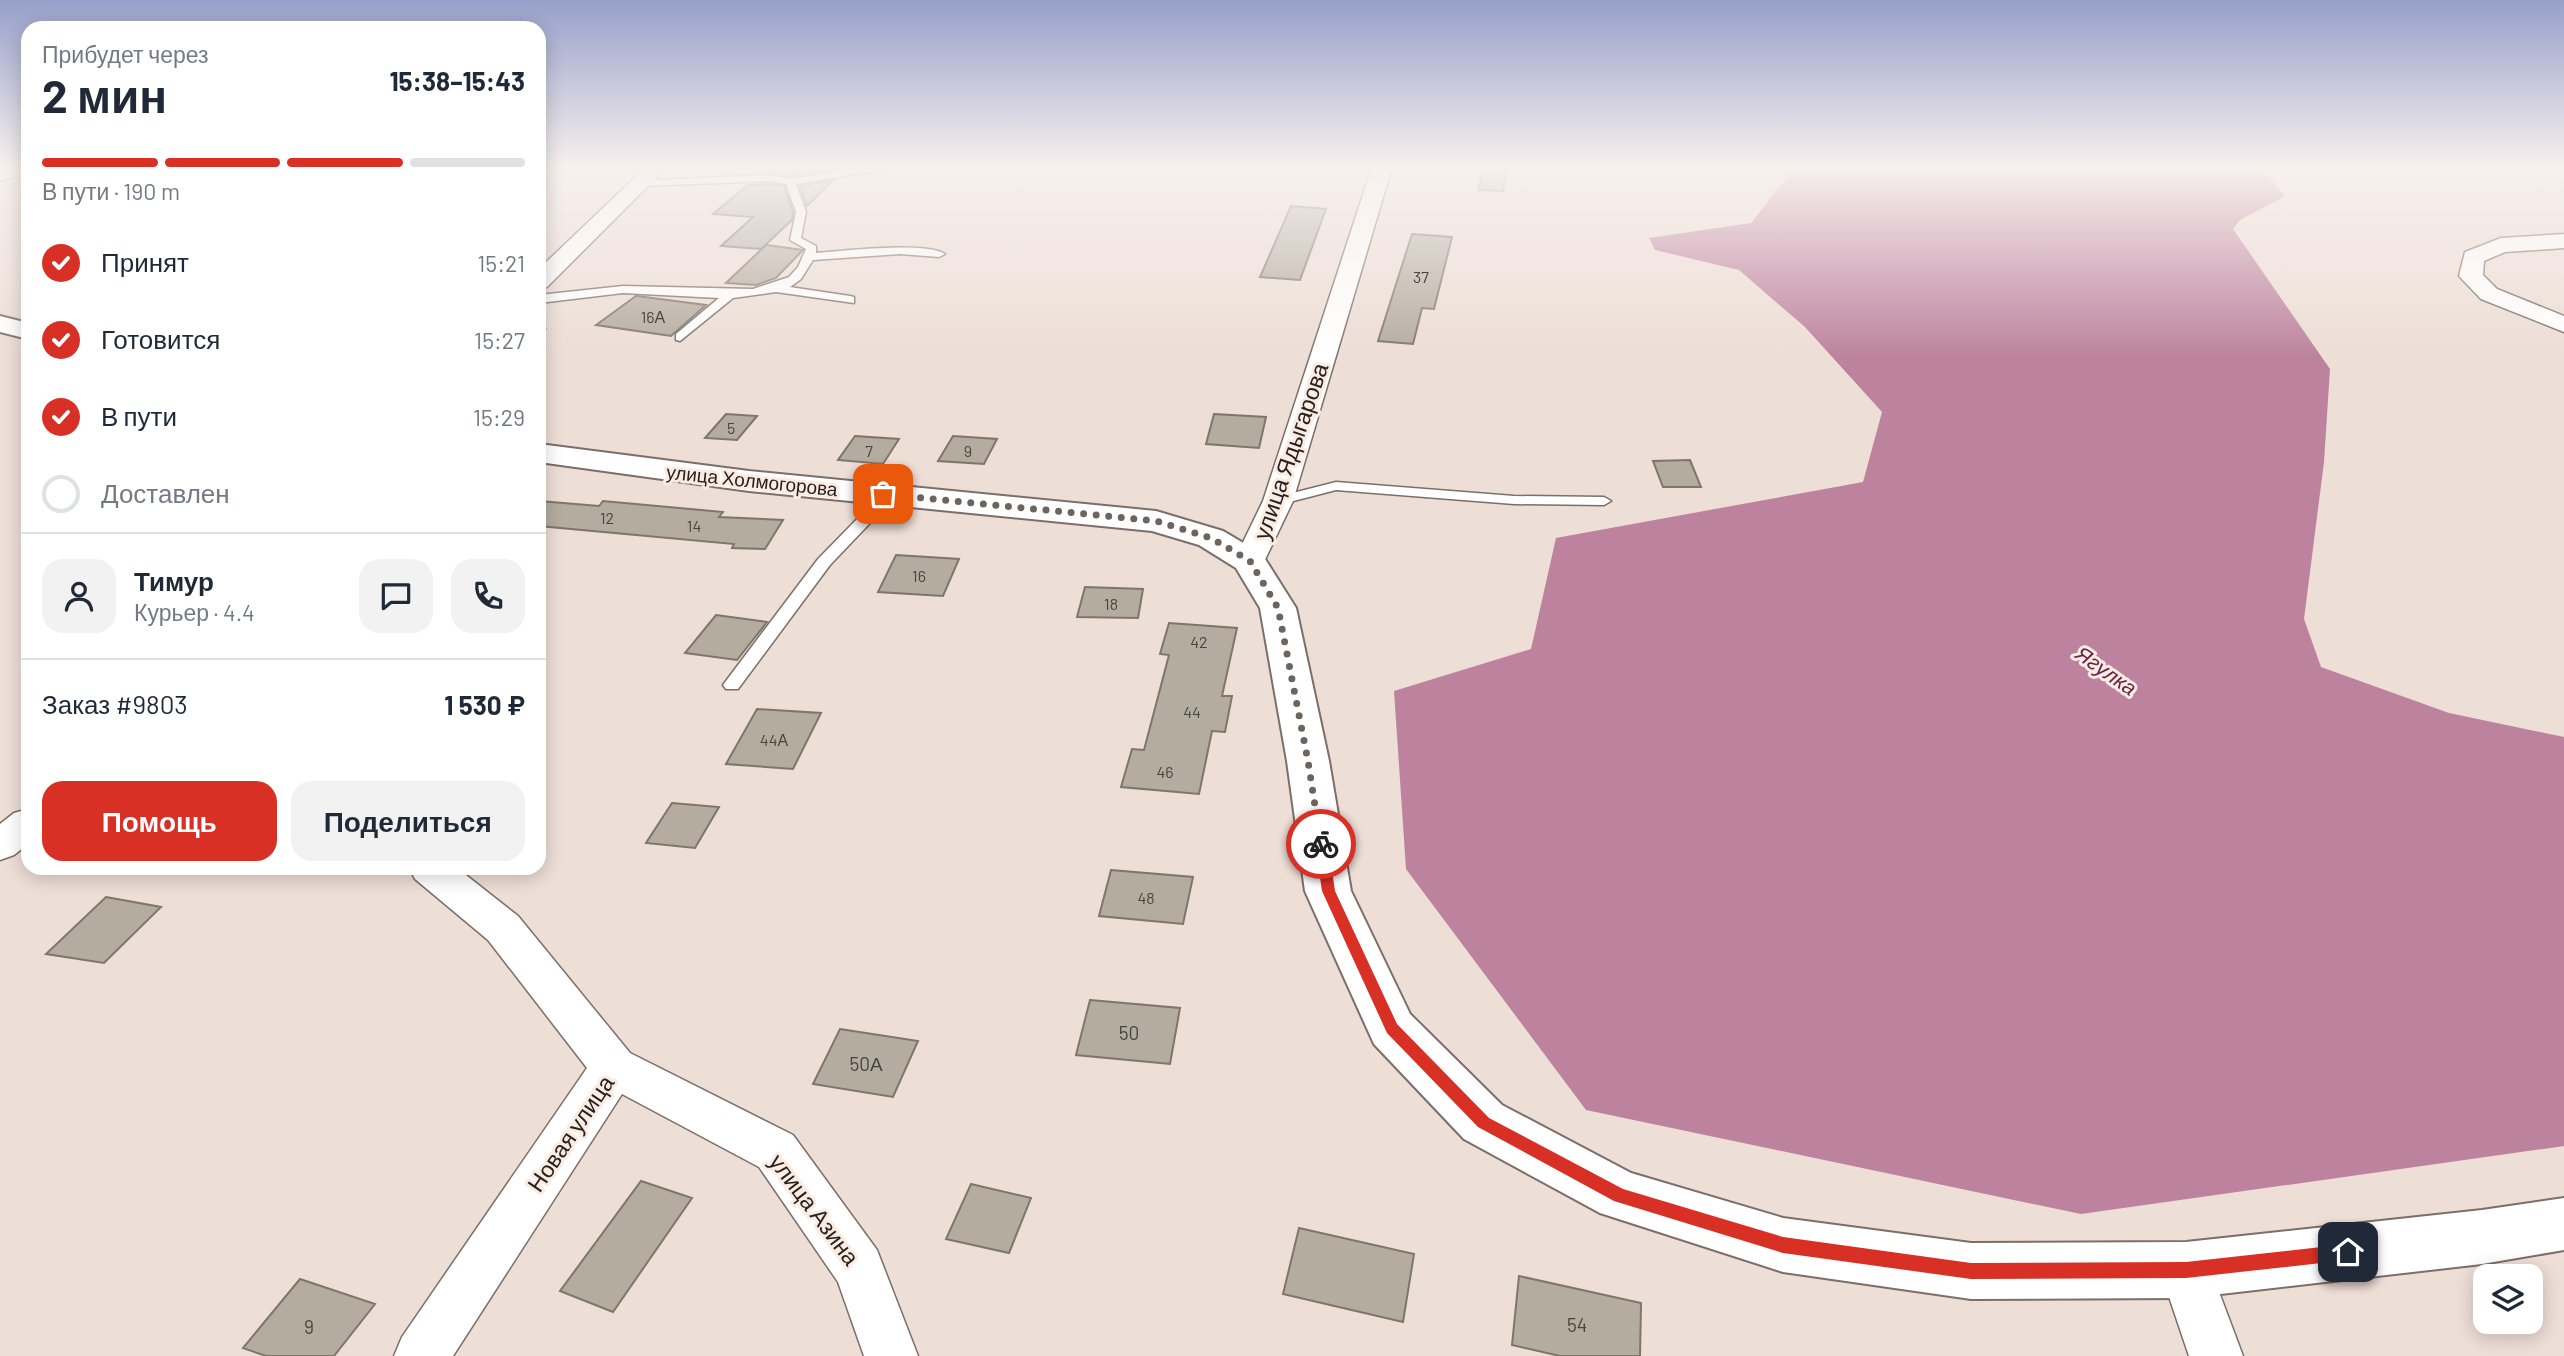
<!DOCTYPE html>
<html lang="ru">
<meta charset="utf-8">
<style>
:root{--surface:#fff;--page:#f2f2f3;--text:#1f2937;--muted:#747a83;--line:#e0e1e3;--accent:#d93025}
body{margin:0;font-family:Barlow,sans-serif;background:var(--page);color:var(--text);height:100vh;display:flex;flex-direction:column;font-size:26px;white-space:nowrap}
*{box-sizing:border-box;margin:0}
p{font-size:23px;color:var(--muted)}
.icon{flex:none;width:38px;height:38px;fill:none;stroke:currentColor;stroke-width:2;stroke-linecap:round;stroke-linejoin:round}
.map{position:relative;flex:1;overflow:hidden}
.panel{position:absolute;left:21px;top:21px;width:525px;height:854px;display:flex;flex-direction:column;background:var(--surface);border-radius:21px;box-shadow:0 4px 18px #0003}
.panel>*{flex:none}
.controls{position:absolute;left:2473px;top:1264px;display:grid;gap:14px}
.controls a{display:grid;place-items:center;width:70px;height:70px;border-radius:14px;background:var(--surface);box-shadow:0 4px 18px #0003;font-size:35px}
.pin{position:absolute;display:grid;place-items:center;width:60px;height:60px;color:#fff;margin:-30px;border-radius:14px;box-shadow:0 4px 10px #0006}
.courier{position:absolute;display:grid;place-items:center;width:70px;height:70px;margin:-35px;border:5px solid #d93025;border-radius:50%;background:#fff;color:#222;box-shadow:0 2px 9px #0007}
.summary em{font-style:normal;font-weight:700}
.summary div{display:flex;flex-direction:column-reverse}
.summary{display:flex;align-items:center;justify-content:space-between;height:119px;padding:0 21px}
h1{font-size:46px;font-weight:700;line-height:52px}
.bar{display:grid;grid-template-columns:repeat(4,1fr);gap:10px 7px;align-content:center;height:84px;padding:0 21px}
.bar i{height:9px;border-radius:5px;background:var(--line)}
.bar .active{background:var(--accent)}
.bar p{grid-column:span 4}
.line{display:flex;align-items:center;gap:18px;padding:0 21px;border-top:2px solid var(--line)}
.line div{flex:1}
.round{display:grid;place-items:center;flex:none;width:74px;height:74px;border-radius:21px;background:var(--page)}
ol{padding:0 21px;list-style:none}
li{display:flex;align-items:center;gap:21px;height:77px}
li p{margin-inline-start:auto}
li .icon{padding:7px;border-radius:50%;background:var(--accent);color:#fff;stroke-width:4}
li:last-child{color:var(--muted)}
li i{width:38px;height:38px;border:4px solid var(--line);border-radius:50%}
.cta{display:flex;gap:14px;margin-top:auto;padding:14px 21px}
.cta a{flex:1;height:80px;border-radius:21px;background:var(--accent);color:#fff;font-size:28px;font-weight:700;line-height:80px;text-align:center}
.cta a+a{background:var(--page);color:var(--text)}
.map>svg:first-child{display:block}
</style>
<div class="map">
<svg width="2564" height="1356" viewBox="0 0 2564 1356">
<rect width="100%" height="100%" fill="#edded6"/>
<path fill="#bd839e" d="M1795,167H2231L2268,176L2285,196L2240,220L2233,229L2330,369L2324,462L2304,619L2321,667L2449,713L2564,737V1146L2081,1214L1586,1110L1406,869L1394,691L1531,649L1556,538L1863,482L1882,412L1805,327L1739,270L1655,250L1649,238L1751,223Z"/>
<path fill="#b5aca0" stroke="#7f766b" stroke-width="2" d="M769,167H785L830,170L790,176L761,173Z
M1484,167H1508L1503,191L1478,190Z
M833,180L807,206L800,186Z
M771,184L784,186L793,212L792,220L761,249L721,246L753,217L713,214L748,185Z
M1291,206L1326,209L1300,280L1260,277Z
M1412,234L1452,237L1434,309L1422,308L1413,344L1378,341Z
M766,245L803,250L776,278L756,285L726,283Z
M636,296H637L706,305L671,336L596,325Z
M726,414L757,416L737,440L705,438Z
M1214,414L1266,417L1259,448L1206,444Z
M855,436L899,439L883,464L838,460Z
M953,436L997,439L984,464L938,461Z
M1690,460L1701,487H1663L1653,461Z
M539,501L599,506L603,501L723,512L719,517L783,520L765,549L732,548L734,544L539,526Z
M896,555L959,559L943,596L878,592Z
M1085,587L1143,589L1138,618L1077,617Z
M716,615L767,622L737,660L685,653Z
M1169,623L1237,628L1222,696H1232L1225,732L1212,731L1199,794L1121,787L1132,749L1144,750L1169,655L1160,654Z
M757,709L821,713L793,769L726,764Z
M672,803L719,807L695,848L646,843Z
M1111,870L1193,877L1183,924L1099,916Z
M106,897L161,907L104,963L46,954Z
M1090,1000L1180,1008L1170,1064L1076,1055Z
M840,1029L918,1041L893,1097L813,1084Z
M641,1181L692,1198L613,1312L560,1291Z
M971,1184L1031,1198L1009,1253L946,1239Z
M1299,1228L1414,1254L1403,1322L1283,1294Z
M1519,1276L1641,1303L1640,1356H1560L1512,1345Z
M300,1279L375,1304L334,1356H266L243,1348Z"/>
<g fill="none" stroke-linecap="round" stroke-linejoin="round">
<defs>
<path id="lane" d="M870,167H894L796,184L806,212L801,238L816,246V253C842,251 926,241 945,254L939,257L900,254L813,260L801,279L790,287L850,296L854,297V303L776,292L733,298L680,341L676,340V334L719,298L623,293L539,303V295L623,286L753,289L789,277L798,267L806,249L790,240L796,212L786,184L771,181L640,186L635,183L636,181L771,175L790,179Z
M539,325L545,329L543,333L539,334Z
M1336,482L1514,496L1604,497L1611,501L1604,505L1514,504L1336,490L1278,505L1271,501L1273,498Z
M882,490L889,494L871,522L830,565L738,689H726L723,685L726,681L818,559L860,516L877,491Z"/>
<path id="street" d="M28,167V172L0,181V168Z
M646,167H667L547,287L539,289V269Z
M1372,167H1392L1293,501L1261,568L1250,570L1239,568L1234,561L1263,501Z
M2564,234V248L2505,252L2484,261L2483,275L2497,289L2564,316V332L2481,299L2459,276L2465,252L2501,238Z
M28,809V844L14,855L0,860V824L14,813Z
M409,868H457L518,916L630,1053L793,1135L877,1250L918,1356H864L838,1282L759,1167L622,1094L453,1356H394L402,1337L587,1068L488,940L415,879Z
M2186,1245L2204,1252L2243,1356H2189L2160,1270L2168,1252Z"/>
<path id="secondary" d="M0,316L28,323V339L0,332Z
M539,444L749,471L1156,511L1223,531L1262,554L1296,608L1329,761L1351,891L1410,1014L1502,1105L1631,1173L1783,1218L1971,1243L2186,1242L2482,1210L2564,1198V1250L2482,1264L2186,1298L1971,1299L1783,1272L1600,1213L1464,1139L1374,1044L1305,891L1287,761L1260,608L1236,568L1199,545L1152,531L749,491L539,462Z"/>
</defs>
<use href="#lane" stroke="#7c6e68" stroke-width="3"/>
<use href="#street" stroke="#7c6e68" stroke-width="3"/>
<use href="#secondary" stroke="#7c6e68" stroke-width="4"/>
<use href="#lane" fill="#fff" fill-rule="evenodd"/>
<use href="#street" fill="#fff" fill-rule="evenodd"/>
<use href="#secondary" fill="#fff" fill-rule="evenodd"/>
</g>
<linearGradient id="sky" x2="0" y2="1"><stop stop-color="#97a0ca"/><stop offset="0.47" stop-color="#f7f0ed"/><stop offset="1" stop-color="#f7f0ed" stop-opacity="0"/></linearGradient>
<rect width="2564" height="357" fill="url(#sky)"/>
<path fill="#d93025" d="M1321,840L1328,844L1335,891L1397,1024L1489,1118L1623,1189L1783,1237L1971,1263L2186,1262L2348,1244L2356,1252L2348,1260L2186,1278L1971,1279L1783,1253L1614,1201L1478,1127L1387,1033L1322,891L1315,844Z"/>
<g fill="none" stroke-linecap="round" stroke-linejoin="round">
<path stroke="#6c645f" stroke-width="7" stroke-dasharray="0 12.6" d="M883,494L1156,521L1211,538L1250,561L1278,608L1308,761L1321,844"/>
</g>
<g text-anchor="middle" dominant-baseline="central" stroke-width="6" stroke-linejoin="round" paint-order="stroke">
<g font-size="16" fill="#4a443f">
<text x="1421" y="276">37</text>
<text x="653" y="316">16А</text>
<text x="731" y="427">5</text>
<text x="869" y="450">7</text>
<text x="968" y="450">9</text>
<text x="607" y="517">12</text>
<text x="694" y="525">14</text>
<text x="919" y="575">16</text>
<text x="1111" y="603">18</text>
<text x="1199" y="641">42</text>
<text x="1192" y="711">44</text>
<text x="774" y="739">44А</text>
<text x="1165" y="771">46</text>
<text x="1146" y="897">48</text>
</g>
<g font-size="19" fill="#27221f" stroke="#faebe3">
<text transform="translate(752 480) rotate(6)">улица Холмогорова</text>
</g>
<g font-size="19" fill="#4a443f">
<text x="1129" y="1032">50</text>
<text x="866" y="1063">50А</text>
<text x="1577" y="1324">54</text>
<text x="309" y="1326">9</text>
</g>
<g font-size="21" font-style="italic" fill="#682248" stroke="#faebe3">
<text transform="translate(2107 670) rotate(35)">Ягулка</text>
</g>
<g font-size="23" fill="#27221f" stroke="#faebe3">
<text transform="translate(1290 451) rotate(-71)">улица Ядыгарова</text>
<text transform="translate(570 1133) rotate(-56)">Новая улица</text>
<text transform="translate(815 1209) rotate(53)">улица Азина</text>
</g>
</g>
</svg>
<div class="controls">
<a><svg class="icon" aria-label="layers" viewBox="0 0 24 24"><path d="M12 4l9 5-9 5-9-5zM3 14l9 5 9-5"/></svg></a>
</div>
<div class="pin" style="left:883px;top:494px;background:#ea580c"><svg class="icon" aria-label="bag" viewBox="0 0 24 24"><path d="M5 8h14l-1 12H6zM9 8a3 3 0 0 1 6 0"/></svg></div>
<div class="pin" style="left:2348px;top:1252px;background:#1f2937"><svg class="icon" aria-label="home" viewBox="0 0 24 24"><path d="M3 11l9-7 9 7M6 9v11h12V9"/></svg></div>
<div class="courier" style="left:1321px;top:844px"><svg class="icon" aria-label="bike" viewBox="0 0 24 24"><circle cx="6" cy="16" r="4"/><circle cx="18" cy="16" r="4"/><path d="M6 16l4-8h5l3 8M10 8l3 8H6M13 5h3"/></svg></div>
<section class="panel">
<div class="summary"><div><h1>2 мин</h1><p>Прибудет через</p></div><em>15:38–15:43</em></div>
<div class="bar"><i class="active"></i><i class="active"></i><i class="active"></i><i></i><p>В пути · 190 m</p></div>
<ol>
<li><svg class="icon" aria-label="check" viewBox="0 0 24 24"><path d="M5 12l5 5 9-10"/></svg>Принят<p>15:21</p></li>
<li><svg class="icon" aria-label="check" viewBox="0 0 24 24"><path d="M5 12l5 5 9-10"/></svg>Готовится<p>15:27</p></li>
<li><svg class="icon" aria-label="check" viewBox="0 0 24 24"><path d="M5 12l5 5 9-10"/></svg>В пути<p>15:29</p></li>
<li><i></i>Доставлен</li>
</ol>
<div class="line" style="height:126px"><a class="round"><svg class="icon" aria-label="person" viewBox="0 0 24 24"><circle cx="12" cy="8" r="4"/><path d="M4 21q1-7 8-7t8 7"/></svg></a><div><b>Тимур</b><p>Курьер · 4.4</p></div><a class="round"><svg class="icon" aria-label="chat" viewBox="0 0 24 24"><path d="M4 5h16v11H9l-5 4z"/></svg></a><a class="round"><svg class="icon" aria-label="phone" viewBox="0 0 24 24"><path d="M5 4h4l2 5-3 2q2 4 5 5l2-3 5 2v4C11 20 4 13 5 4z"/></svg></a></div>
<div class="line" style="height:91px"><div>Заказ #9803</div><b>1 530 ₽</b></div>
<div class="cta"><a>Помощь</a><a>Поделиться</a></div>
</section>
</div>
